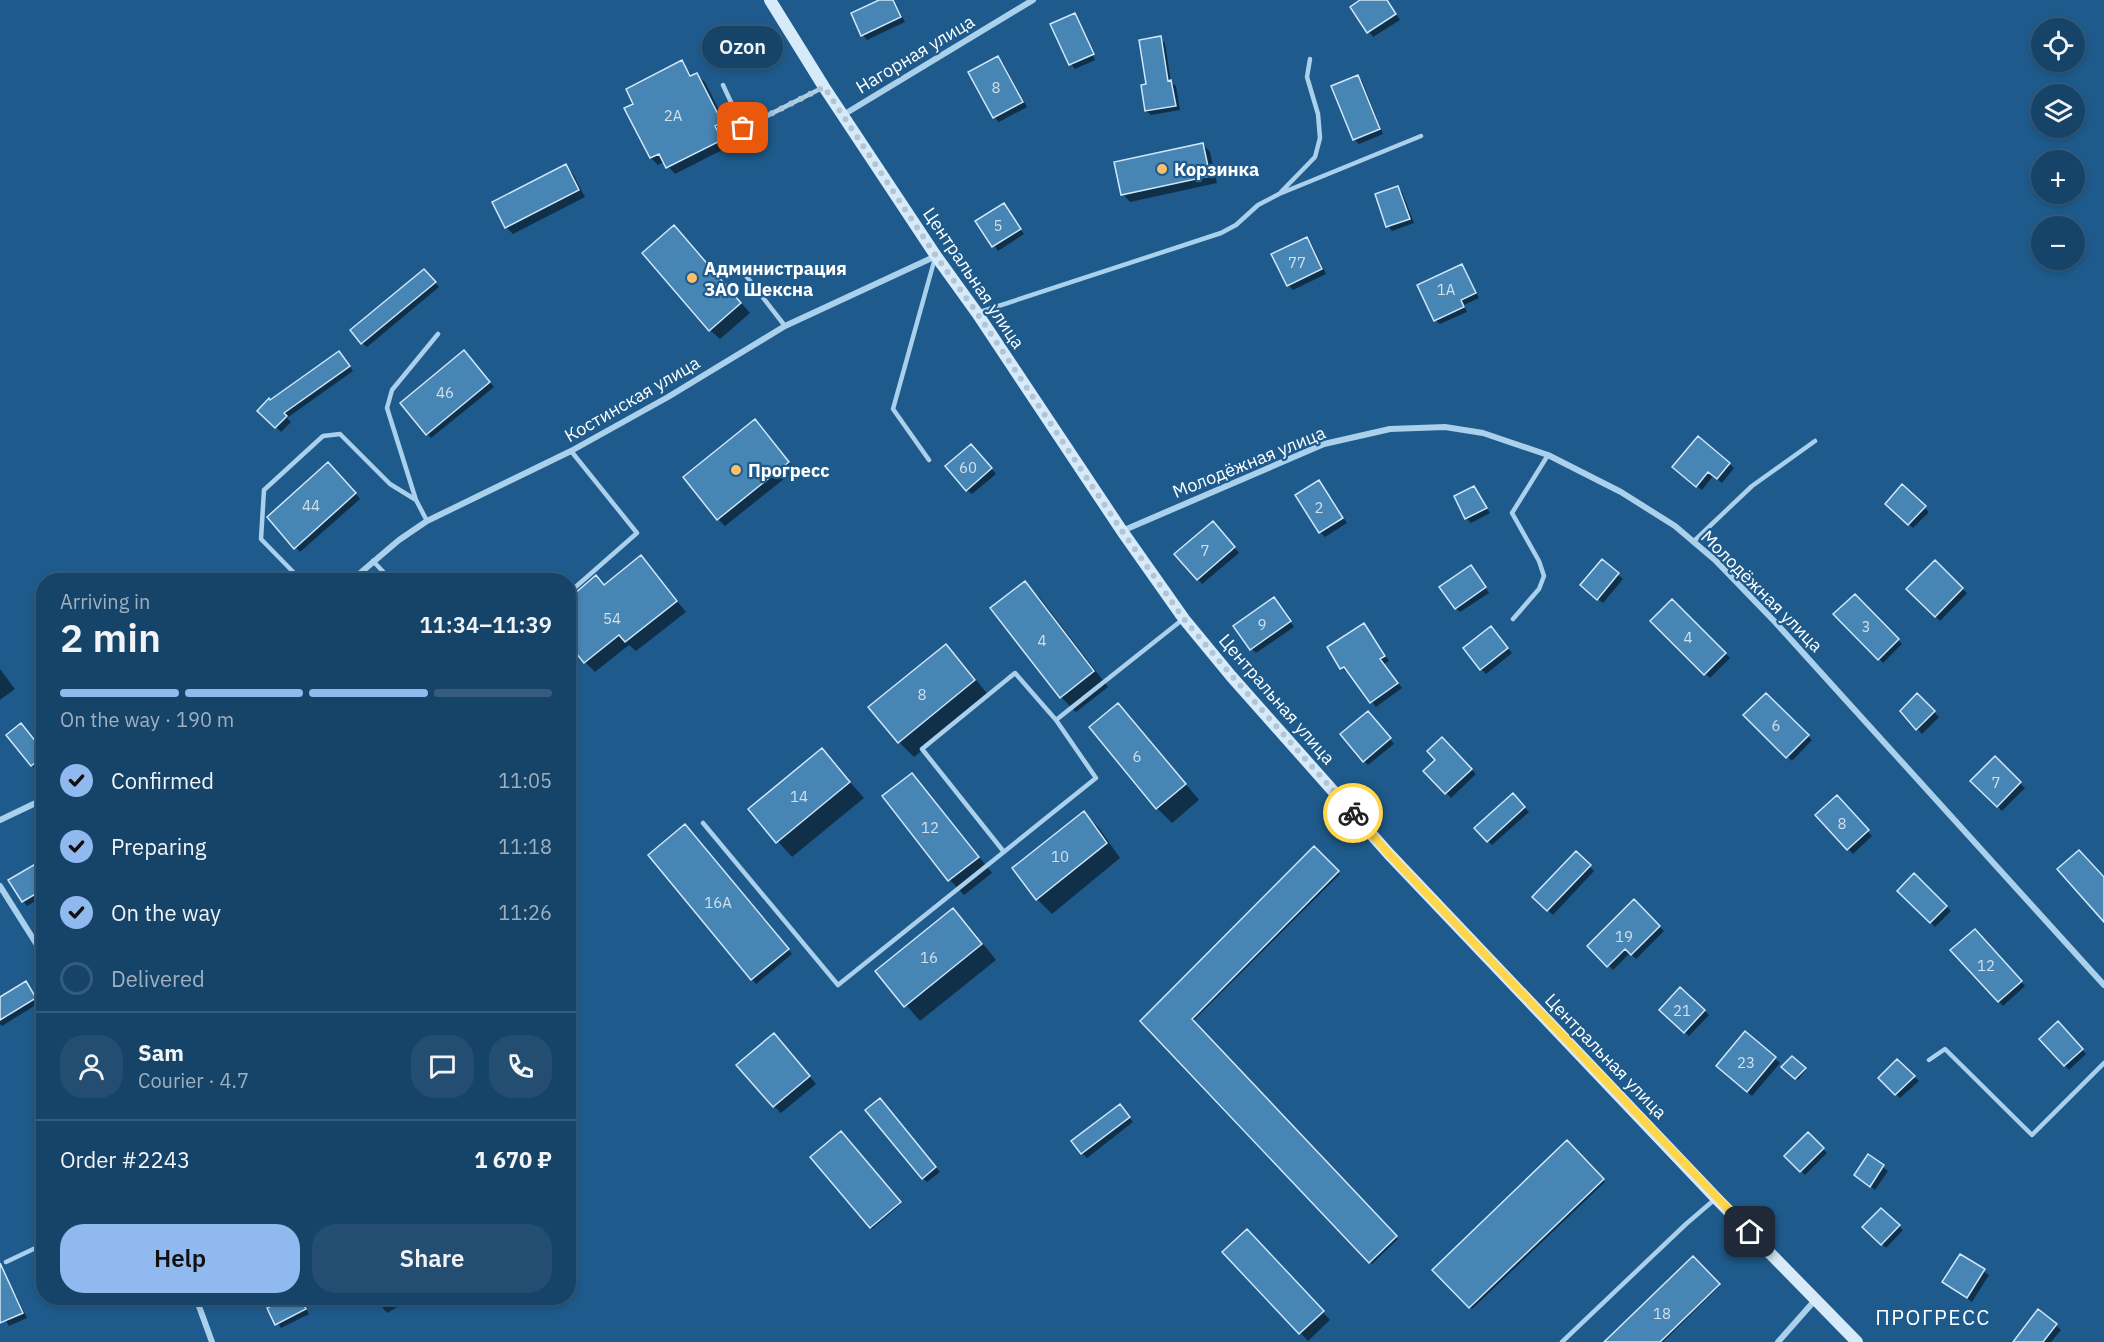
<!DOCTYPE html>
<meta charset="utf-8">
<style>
:root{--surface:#164469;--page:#234e71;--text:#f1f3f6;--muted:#9eb0c0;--line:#355c7d;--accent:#90b9f0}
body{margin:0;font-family:"IBM Plex Sans",sans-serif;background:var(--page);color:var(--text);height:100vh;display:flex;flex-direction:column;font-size:22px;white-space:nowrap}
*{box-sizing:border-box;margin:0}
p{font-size:20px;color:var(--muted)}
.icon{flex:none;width:33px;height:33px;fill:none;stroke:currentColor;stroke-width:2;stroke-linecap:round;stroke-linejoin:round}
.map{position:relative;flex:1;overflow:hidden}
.panel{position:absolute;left:36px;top:573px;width:540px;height:732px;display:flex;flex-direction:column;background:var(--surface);border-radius:24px;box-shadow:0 3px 9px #0003,0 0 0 2px var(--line)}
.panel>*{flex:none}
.tools{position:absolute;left:2031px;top:18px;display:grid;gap:12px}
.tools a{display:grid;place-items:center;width:54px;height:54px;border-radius:50%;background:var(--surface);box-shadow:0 3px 9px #0003,0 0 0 2px var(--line);font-size:30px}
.pin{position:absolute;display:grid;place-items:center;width:51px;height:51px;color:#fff;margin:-26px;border-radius:12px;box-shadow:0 3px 9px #0006}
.courier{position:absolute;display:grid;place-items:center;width:60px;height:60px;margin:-30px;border:4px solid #ffd54a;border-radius:50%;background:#fff;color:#222;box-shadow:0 2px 8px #0007}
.bubble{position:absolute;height:42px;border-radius:21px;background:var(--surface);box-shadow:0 3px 9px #0003,0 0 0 2px var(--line);font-size:20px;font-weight:600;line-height:42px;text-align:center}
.headline em{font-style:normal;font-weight:600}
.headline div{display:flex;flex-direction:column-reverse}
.headline{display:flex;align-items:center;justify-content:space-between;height:102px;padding:0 24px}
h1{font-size:39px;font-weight:600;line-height:45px}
.bar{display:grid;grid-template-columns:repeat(4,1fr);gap:9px 6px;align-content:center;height:72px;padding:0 24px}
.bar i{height:8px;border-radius:4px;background:var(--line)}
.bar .selected{background:var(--accent)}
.bar p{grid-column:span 4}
.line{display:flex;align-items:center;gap:15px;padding:0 24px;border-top:2px solid var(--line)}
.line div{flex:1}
.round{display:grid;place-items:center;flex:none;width:63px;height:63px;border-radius:24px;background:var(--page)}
ol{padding:0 24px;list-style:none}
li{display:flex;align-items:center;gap:18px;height:66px}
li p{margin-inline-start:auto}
li .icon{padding:6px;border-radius:50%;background:var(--accent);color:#111;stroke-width:4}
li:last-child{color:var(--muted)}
li i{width:33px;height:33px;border:3px solid var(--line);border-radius:50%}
.button{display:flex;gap:12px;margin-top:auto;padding:12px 24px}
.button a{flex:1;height:69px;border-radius:24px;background:var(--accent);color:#111;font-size:24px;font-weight:600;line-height:69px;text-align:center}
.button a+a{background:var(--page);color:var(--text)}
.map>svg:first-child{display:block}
</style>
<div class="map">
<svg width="2104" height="1342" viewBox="0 0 2104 1342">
<rect width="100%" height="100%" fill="#1e5b8c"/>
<path fill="#0007" d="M882,0H894L905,22L867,40L863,35Z
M1363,0H1387L1400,20L1373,37L1352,7Z
M1075,14L1078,18H1076L1095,60L1075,69L1071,64L1052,25Z
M1160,38L1165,43L1171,82L1176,86L1180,110L1151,115L1146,111L1148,86Z
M998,58L1003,63L1027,107L999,122L995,118L970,73Z
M682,62L693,77L697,75L705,82L729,130L721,133L728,147L675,174L664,162L658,165L651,158L635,104Z
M1357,77L1362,81L1383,134L1359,144L1354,139Z
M1203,144L1210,152L1217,183L1130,202L1123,194Z
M566,166L573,174L585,197L513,234L506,227Z
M1398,187L1402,192L1414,223L1392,231L1388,226Z
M1004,205L1024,234L998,251L978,222Z
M684,237L750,313L720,339L710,330Z
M1307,239L1311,243L1326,274L1293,290L1288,285Z
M1462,266L1466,271L1479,298L1464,305L1467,312L1440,324L1435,320Z
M429,275L439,287L367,347L362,343Z
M469,357L494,387L431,438L427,434Z
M344,358L353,371L287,418L291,422L281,432L259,410L270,402Z
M762,429L795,470L725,526L718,519Z
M1698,438L1734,468L1722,483L1713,476L1702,490L1679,472Z
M975,450L996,474L972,494L967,490Z
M333,468L360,499L300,552L269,517Z
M1319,482L1347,523L1325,537L1320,532Z
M1903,486L1929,512L1913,528L1887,504Z
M1474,488L1490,513L1471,523L1466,518Z
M1217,527L1239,553L1202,584L1198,579Z
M641,557L686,612L636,651L629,645L595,672L585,662L605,586Z
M1602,561L1623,579L1603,603L1586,589Z
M1935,562L1967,593L1940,621L1908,589Z
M1475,572L1489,593L1460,612L1456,608Z
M201,575L206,580H194Z
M1025,583L1040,598L1108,687L1076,712L1061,697Z
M1855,596L1902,644L1883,663L1836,614Z
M1672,601L1730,658L1710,678L1652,621Z
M1278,604L1294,627L1256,653L1252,649Z
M1364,625L1389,661L1384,664L1402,688L1376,707L1349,671L1346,672L1342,668Z
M1496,633L1512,653L1486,674L1481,669Z
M946,646L961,661L989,696L914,757L899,742L870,707Z
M0,669L15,689L0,700Z
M1766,695L1812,740L1792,761L1746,715Z
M1917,695L1939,717L1922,734L1902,711Z
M1118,705L1133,720L1199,800L1172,823L1157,808Z
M1373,717L1394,744L1368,765L1364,761Z
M1442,739L1476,774L1451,798L1426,771L1437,760Z
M822,750L864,798L792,857L750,810Z
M44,753V764L36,770L32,765Z
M1995,758L2025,788L2002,811L1972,781Z
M912,775L926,790L992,873L964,895L950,880L884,796Z
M1513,795L1529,812L1492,845L1476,828Z
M1837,797L1872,836L1853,854L1817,816Z
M1084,813L1099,828L1120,858L1052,914L1037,899Z
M690,831L792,954L756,984L650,855Z
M1314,848L1340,874L1193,1021L1398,1239L1372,1264L1142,1021Z
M1576,853L1594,871L1553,915L1534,897Z
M44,861V896L27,906L23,901Z
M1914,875L1951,911L1935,927L1899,891Z
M1634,901L1664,931L1636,959L1630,953L1613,970L1589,946Z
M953,910L968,925L996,960L920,1021L877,971Z
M1974,931L2025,986L2003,1006L1953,950Z
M30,988L39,1003L2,1026L0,1024V999Z
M1681,989L1709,1015L1689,1036L1661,1010Z
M2058,1023L2086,1054L2069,1070L2041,1039Z
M1746,1034L1780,1063L1752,1096L1723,1071Z
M781,1042L816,1084L781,1113L774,1106Z
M1792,1058L1806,1070L1798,1080L1784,1067Z
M1897,1061L1919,1081L1900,1098L1880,1078Z
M884,1104L940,1172L927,1182L923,1178Z
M1125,1111L1133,1122L1087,1158L1082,1153Z
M841,1133L901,1204L872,1229L812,1157Z
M1808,1134L1827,1153L1805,1175L1786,1156Z
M1567,1142L1605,1182L1472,1309L1434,1270Z
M1869,1156L1888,1171L1875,1190L1856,1175Z
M1881,1210L1903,1230L1886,1248L1865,1227Z
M1255,1238L1330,1320L1308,1341L1225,1252Z
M1960,1256L1989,1275L1972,1302L1944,1282Z
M1693,1258L1720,1286L1663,1342H1606Z
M10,1287L14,1291L27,1318L9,1326L0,1311V1291Z
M59,1298H72L63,1301Z
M292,1298H300L309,1314L281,1328L269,1309Z
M375,1298H413L387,1313Z
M2038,1311L2061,1330L2051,1342H2015Z"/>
<path fill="#4685b4" stroke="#d0e7f9" stroke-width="1.5" d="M879,0H893L901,17L861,36L851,13Z
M1360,0H1387L1396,14L1367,33L1350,7Z
M1075,13L1094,54L1069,65L1050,24Z
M1161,36L1168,81L1171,80L1176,106L1145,111L1141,85L1146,84L1139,40Z
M998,56L1023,102L993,118L968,72Z
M682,60L690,76L697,73L722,122L715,126L722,140L666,168L659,154L650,158L624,108L633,104L626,89Z
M1358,75L1380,129L1353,140L1331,86Z
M1203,143L1210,176L1121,195L1114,162Z
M566,164L579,190L505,228L492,202Z
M1398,186L1410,219L1386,227L1375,194Z
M1004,203L1021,229L992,247L975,221Z
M674,225L741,303L709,331L642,253Z
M1307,237L1322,269L1287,286L1271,254Z
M1462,264L1476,293L1461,300L1464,307L1434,321L1417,285Z
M424,269L436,282L361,344L350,330Z
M464,350L490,382L426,435L400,403Z
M339,351L350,366L284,413L287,416L275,428L257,411L269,398L270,400Z
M755,419L789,462L717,520L683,477Z
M1698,436L1730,463L1717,479L1708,472L1696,487L1672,467Z
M971,444L992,468L966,491L945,466Z
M328,462L356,493L294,549L267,517Z
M1319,480L1343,518L1319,533L1295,495Z
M1902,484L1926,506L1908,525L1885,504Z
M1474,486L1487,508L1465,519L1454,496Z
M1213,521L1235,547L1197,580L1174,554Z
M641,555L677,601L625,642L619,635L584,663L568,643V596L574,594L596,575L604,585Z
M1602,559L1619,573L1597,600L1580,585Z
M1935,560L1963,588L1935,617L1906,589Z
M1471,565L1486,587L1455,609L1439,587Z
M1025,581L1094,671L1060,698L990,608Z
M1855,594L1899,639L1878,660L1833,614Z
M1274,597L1291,621L1250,650L1233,626Z
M1672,599L1726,653L1704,675L1650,621Z
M1364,623L1385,656L1380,659L1398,683L1370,703L1344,667L1340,669L1327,647Z
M1491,626L1508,648L1480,670L1463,648Z
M946,644L975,680L898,743L868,707Z
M1766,693L1809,735L1786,758L1743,715Z
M1917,693L1935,711L1916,730L1900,711Z
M1118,703L1186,784L1156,809L1089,727Z
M1368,711L1391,738L1363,762L1340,734Z
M21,723L44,752V756L31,766L6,735Z
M1442,737L1472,769L1445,794L1423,771L1435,760L1427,751Z
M822,748L850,782L776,843L748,809Z
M1995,756L2021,782L1997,807L1970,781Z
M912,773L979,857L948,881L882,796Z
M1513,793L1525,807L1487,842L1474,828Z
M1837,795L1869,830L1847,850L1815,815Z
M1084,811L1107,843L1036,900L1012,868Z
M685,824L789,949L751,980L648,855Z
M1314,846L1339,871L1192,1019L1397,1236L1369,1263L1140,1021Z
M2079,850L2104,877V922L2057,869Z
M1576,851L1591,865L1547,911L1532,897Z
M44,859V889L22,902L8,880Z
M1914,873L1947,906L1930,923L1897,891Z
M1634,899L1660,926L1631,955L1625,949L1607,967L1587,946Z
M953,908L982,944L904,1007L875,971Z
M1975,929L2022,981L1998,1002L1950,950Z
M26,981L36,998L0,1020V997Z
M1680,987L1705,1010L1684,1033L1659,1010Z
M2058,1021L2083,1049L2064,1066L2039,1039Z
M1745,1031L1776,1057L1747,1092L1716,1066Z
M774,1033L810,1076L773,1107L736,1065Z
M1792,1056L1806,1068L1795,1079L1781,1067Z
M1897,1059L1915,1076L1895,1095L1878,1078Z
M880,1098L936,1167L922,1179L865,1110Z
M1120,1104L1130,1117L1081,1154L1071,1141Z
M841,1131L901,1202L870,1228L810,1157Z
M1808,1132L1824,1148L1800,1172L1784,1156Z
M1567,1140L1604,1179L1469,1308L1432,1270Z
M1868,1154L1884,1165L1870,1187L1854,1175Z
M1881,1208L1900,1225L1881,1245L1862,1227Z
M1247,1229L1324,1311L1299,1334L1222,1252Z
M1960,1254L1985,1269L1967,1298L1942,1282Z
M1693,1256L1720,1284L1660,1342H1604Z
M0,1263L23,1313L0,1323Z
M288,1298H300L306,1309L275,1325L267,1308Z
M2038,1309L2057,1324L2043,1342H2013Z"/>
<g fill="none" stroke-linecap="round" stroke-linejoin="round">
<path stroke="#aad0ec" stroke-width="4.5" d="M723,85L743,128L822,88
M1281,192L1315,157L1320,138L1318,114L1307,77L1310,59
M740,268L785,326
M980,312L1221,233L1236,225L1258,205L1279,194L1421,136
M571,451L637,533L571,591
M929,460L893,409L935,258
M416,500L387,408L392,390L438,334
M1693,542L1752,486L1815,441
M373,561L391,580
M301,580L261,539L264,490L323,436L340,434L390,484L416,500L427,521
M1513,619L1539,589L1544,576L1539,561L1512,513L1548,455
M703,823L838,985L1096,778L1056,720L1182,620
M1004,852L922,749L1015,673L1056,720
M1929,1060L1945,1049L2032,1135L2104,1063
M6,1262L44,1244
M1562,1342L1686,1224L1714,1200"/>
<path stroke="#aad0ec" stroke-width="6" d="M843,115L1033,0
M1122,531L1324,444L1390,429L1445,427L1483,433L1548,455L1621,492L1675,526L1715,560L1775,622L2104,985
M352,580L399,540L427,521L571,451L668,397L785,326L936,256
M0,820L44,799
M0,886L44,956
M196,1298L212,1342
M1778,1342L1816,1299"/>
<path stroke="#d7eaf9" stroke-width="12" d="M770,0L824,87L936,256L977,313L1122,531L1184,619L1231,676L1389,854L1716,1198L1857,1342"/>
</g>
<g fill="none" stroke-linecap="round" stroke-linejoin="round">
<path stroke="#b0c6d7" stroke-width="6" stroke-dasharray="0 10.8" d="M743,128L824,87L936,256L977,313L1122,531L1184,619L1231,675L1353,813"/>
<path stroke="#ffd54a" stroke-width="8" d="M1353,813L1389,854L1750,1232"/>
</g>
<g fill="#fbc069" stroke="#1e5b8c" stroke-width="2">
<circle cx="1162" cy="169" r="6"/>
<circle cx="692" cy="278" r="6"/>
<circle cx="736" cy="470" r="6"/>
</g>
<g text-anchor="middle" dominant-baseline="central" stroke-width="4.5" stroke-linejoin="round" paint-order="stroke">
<g font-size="15" fill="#d1e0ec">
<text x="996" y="87">8</text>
<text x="673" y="115">2А</text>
<text x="998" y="225">5</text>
<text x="1297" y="262">77</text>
<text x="1446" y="289">1А</text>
<text x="445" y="392">46</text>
<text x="968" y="467">60</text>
<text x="311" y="505">44</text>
<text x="1319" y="507">2</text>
<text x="1205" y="550">7</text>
<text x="612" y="618">54</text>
<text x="1262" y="624">9</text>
<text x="1866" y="626">3</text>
<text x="1688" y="637">4</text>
<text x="1042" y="640">4</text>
<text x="922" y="694">8</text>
<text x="1776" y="725">6</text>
<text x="1137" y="756">6</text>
<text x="1996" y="782">7</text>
<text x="799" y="796">14</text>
<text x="1842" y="823">8</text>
<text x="930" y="827">12</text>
<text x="1060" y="856">10</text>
<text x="718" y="902">16А</text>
<text x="1624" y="936">19</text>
<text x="929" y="957">16</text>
<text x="1986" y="965">12</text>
<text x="1682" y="1010">21</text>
<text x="1746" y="1062">23</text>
<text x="1662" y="1313">18</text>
</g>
<g font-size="18" fill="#fff" stroke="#1e5b8c">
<text transform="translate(915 54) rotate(-31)">Нагорная улица</text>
<text transform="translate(974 278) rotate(56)">Центральная улица</text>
<text transform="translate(632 399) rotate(-30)">Костинская улица</text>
<text transform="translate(1249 462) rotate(-22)">Молодёжная улица</text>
<text transform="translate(1762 591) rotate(45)">Молодёжная улица</text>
<text transform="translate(1277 699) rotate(49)">Центральная улица</text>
<text transform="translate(1606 1056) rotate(46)">Центральная улица</text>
</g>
<g font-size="18" font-weight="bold" fill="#fff" stroke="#1e5b8c" text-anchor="start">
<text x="1174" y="169">Корзинка</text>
<text x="704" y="268">Администрация<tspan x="704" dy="21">ЗАО Шексна</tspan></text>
<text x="748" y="470">Прогресс</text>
</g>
<g font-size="21" letter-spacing="1.5" fill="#fff" stroke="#1e5b8c">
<text x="1933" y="1317">ПРОГРЕСС</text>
</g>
</g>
</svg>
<div class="tools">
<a><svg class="icon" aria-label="locate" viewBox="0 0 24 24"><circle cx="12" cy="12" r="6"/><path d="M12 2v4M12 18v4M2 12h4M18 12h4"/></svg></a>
<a><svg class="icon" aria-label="layers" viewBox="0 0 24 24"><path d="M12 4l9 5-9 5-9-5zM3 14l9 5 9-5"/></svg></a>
<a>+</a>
<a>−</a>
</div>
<div class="pin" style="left:743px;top:128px;background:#ea580c"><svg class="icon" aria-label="bag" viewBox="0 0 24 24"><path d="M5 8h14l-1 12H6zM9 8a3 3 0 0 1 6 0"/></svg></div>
<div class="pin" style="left:1750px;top:1232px;background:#1f2937"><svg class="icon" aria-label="home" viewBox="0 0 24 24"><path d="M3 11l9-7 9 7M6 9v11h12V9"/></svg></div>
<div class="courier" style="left:1353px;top:813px"><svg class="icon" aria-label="bike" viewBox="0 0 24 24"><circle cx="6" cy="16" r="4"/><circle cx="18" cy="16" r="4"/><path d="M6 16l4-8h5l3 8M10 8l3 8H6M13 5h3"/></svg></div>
<div class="bubble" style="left:702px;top:26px;width:81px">Ozon</div>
<section class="panel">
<div class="headline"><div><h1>2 min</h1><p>Arriving in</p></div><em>11:34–11:39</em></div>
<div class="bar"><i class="selected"></i><i class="selected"></i><i class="selected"></i><i></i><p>On the way · 190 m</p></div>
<ol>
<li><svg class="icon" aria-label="check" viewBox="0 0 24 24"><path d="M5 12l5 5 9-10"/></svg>Confirmed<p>11:05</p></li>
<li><svg class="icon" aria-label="check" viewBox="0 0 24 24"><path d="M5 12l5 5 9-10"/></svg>Preparing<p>11:18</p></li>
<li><svg class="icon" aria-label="check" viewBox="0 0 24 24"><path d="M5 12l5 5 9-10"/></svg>On the way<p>11:26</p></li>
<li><i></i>Delivered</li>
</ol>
<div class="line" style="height:108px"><a class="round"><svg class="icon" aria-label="person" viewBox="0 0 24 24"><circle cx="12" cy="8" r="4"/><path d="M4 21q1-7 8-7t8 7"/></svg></a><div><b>Sam</b><p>Courier · 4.7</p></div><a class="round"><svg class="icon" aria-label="chat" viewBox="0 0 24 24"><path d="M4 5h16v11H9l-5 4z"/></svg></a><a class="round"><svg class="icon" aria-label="phone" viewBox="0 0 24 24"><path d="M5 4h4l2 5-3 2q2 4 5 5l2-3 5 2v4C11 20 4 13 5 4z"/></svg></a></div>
<div class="line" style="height:78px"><div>Order #2243</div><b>1 670 ₽</b></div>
<div class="button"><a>Help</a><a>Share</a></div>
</section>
</div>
